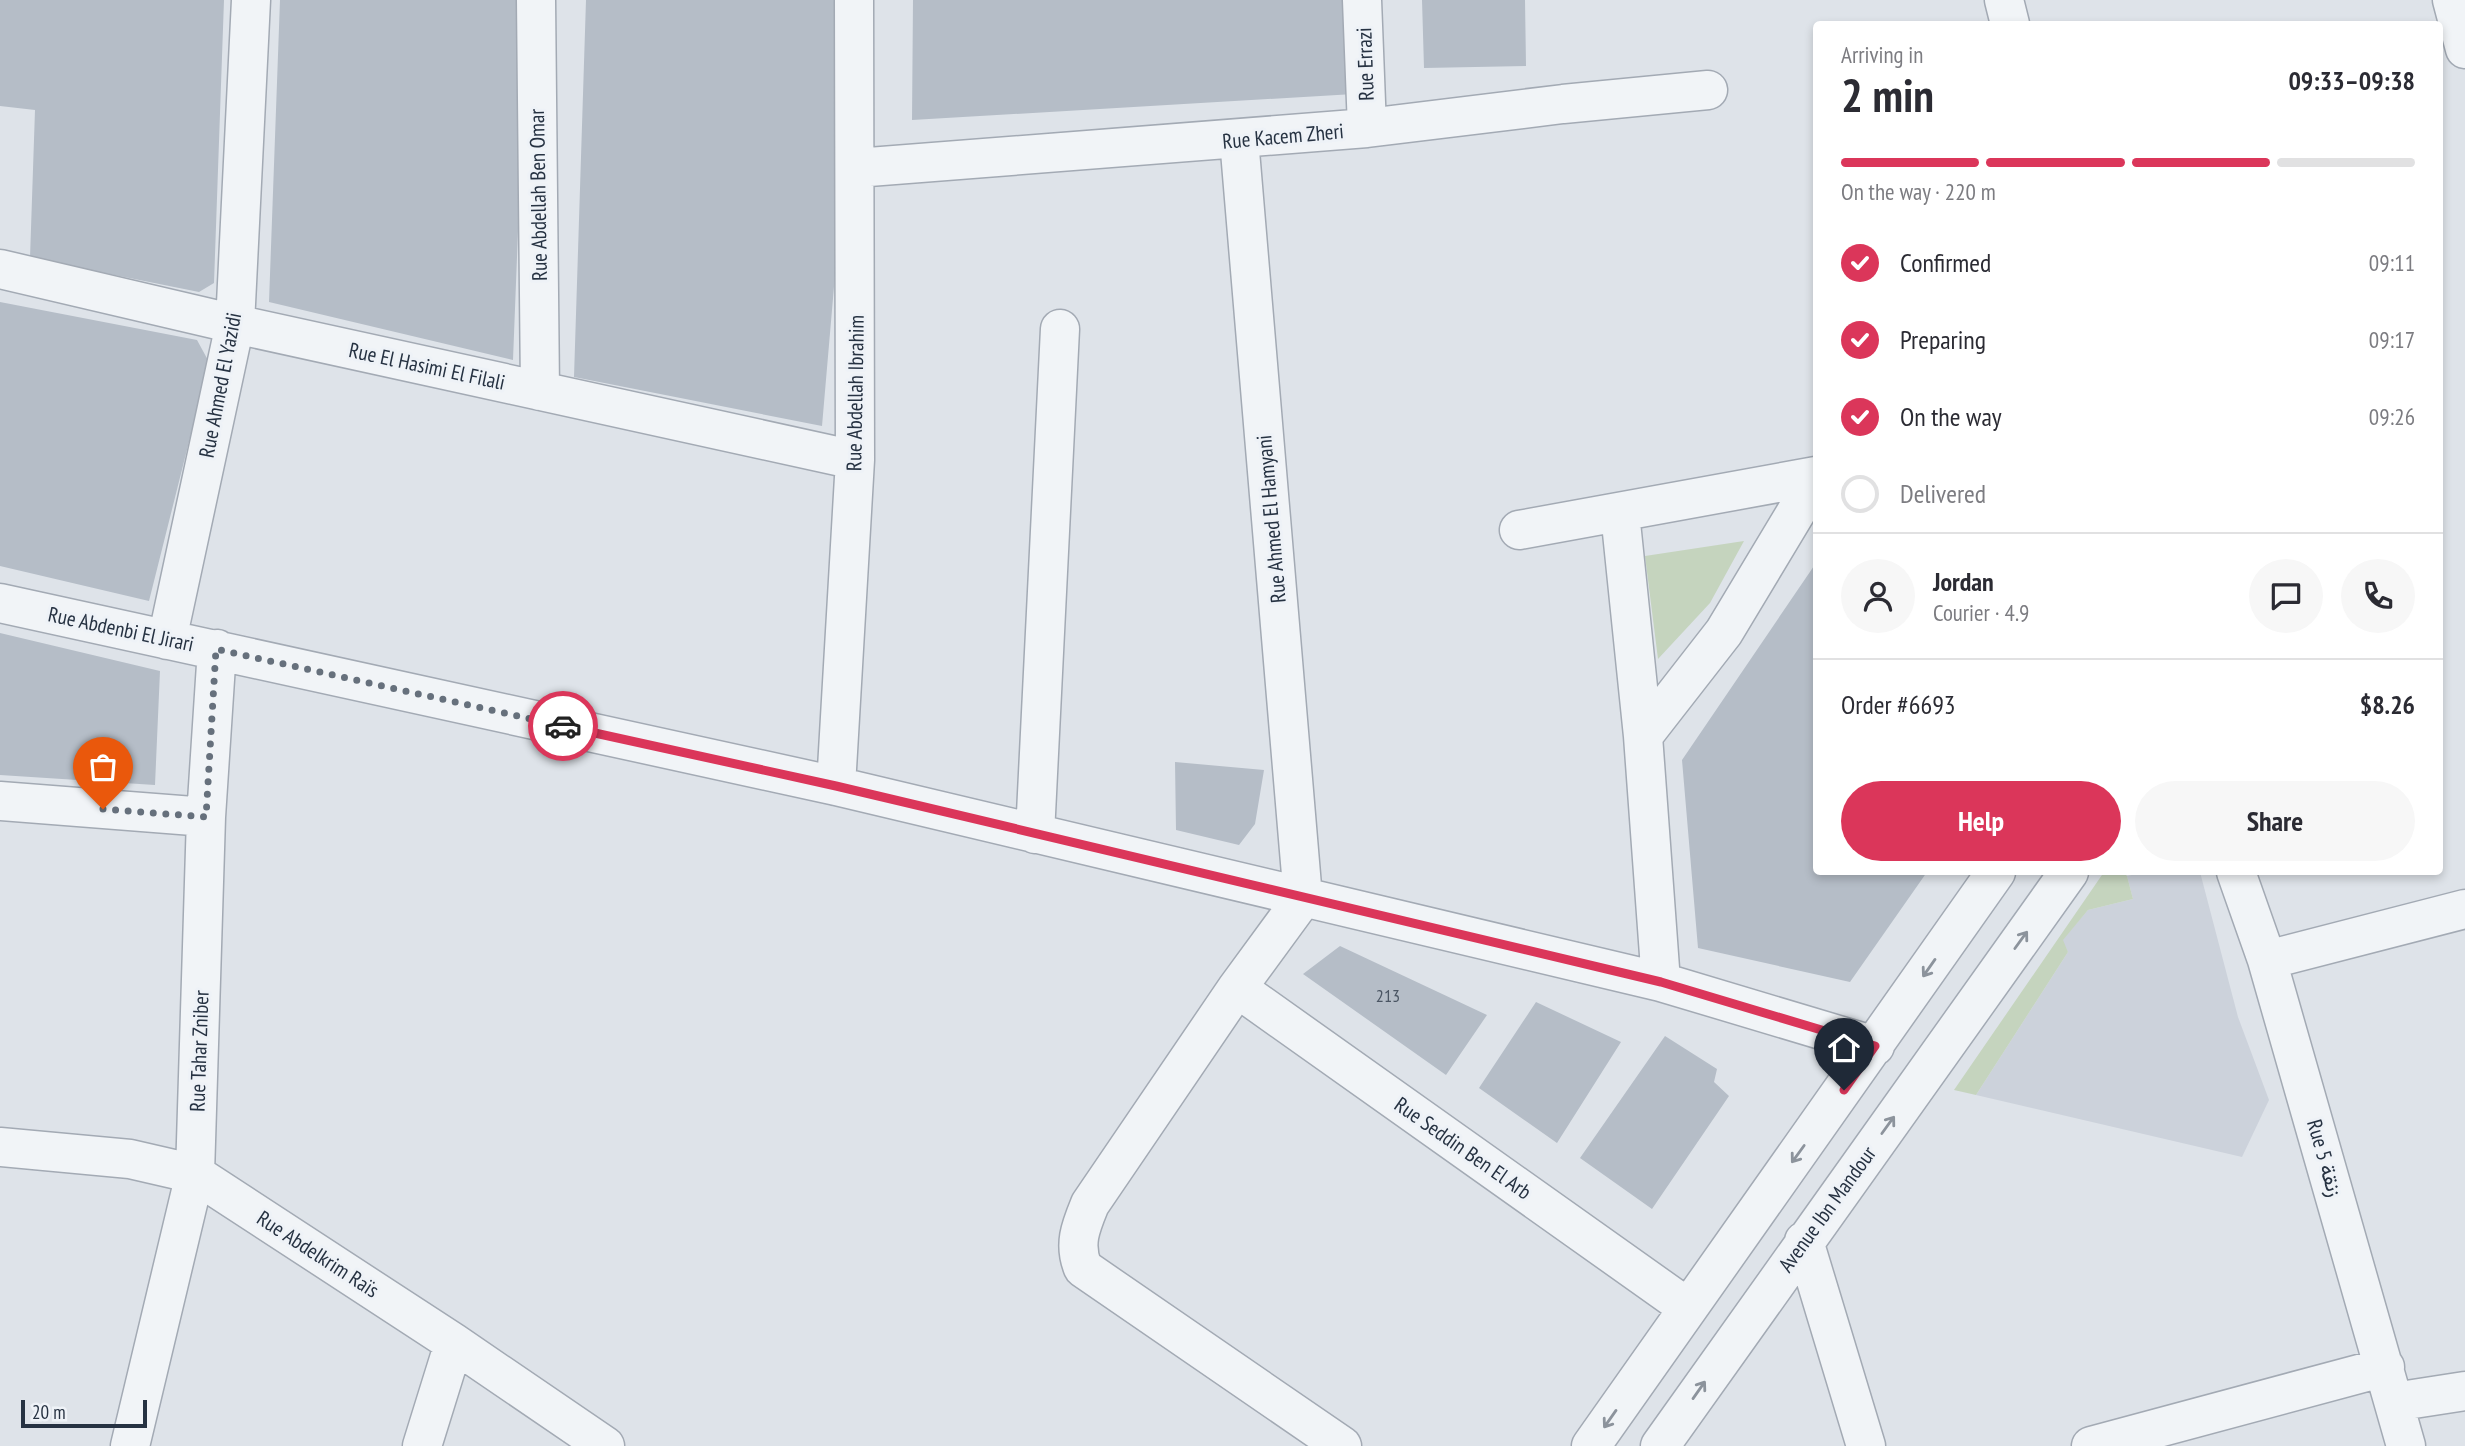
<!DOCTYPE html>
<meta charset="utf-8">
<style>
:root{--surface:#fff;--page:#f7f7f7;--text:#2b2b33;--muted:#7c7c81;--line:#e1e1e2;--accent:#db365a}
body{margin:0;font-family:"PT Sans Narrow",Vazirmatn,sans-serif;background:var(--page);color:var(--text);height:100vh;display:flex;flex-direction:column;font-size:26px;white-space:nowrap}
*{box-sizing:border-box;margin:0}
p{font-size:23px;color:var(--muted)}
.icon{flex:none;width:38px;height:38px;fill:none;stroke:currentColor;stroke-width:2;stroke-linecap:round;stroke-linejoin:round}
.map{position:relative;flex:1;overflow:hidden}
.panel{position:absolute;left:1813px;top:21px;width:630px;height:854px;display:flex;flex-direction:column;background:var(--surface);border-radius:7px;box-shadow:0 4px 10px #0003}
.panel>*{flex:none}
.scale{position:absolute;left:21px;bottom:18px;width:126px;box-sizing:border-box;padding-left:7px;border:4px solid #263242;border-top:0;font-size:19px;line-height:24px;white-space:nowrap;color:#263242;-webkit-text-stroke:5px #eef2f7;paint-order:stroke}
.pin{position:absolute;display:grid;place-items:center;width:60px;height:60px;color:#fff;margin:-72px -30px;border-radius:50% 50% 50% 0;rotate:-45deg;box-shadow:0 0 7px #0007}
.pin .icon{rotate:45deg}
.courier{position:absolute;display:grid;place-items:center;width:70px;height:70px;margin:-35px;border:5px solid #db365a;border-radius:50%;background:#fff;color:#222;box-shadow:0 2px 9px #0007}
.headline em{font-style:normal;font-weight:700}
.headline div{display:flex;flex-direction:column-reverse}
.headline{display:flex;align-items:center;justify-content:space-between;height:119px;padding:0 28px}
h1{font-size:46px;font-weight:700;line-height:52px}
.bar{display:grid;grid-template-columns:repeat(4,1fr);gap:10px 7px;align-content:center;height:84px;padding:0 28px}
.bar i{height:9px;border-radius:5px;background:var(--line)}
.bar .on{background:var(--accent)}
.bar p{grid-column:span 4}
.line{display:flex;align-items:center;gap:18px;padding:0 28px;border-top:2px solid var(--line)}
.line div{flex:1}
.round{display:grid;place-items:center;flex:none;width:74px;height:74px;border-radius:37px;background:var(--page)}
ol{padding:0 28px;list-style:none}
li{display:flex;align-items:center;gap:21px;height:77px}
li p{margin-inline-start:auto}
li .icon{padding:7px;border-radius:50%;background:var(--accent);color:#fff;stroke-width:4}
li:last-child{color:var(--muted)}
li i{width:38px;height:38px;border:4px solid var(--line);border-radius:50%}
.button{display:flex;gap:14px;margin-top:auto;padding:14px 28px}
.button a{flex:1;height:80px;border-radius:42px;background:var(--accent);color:#fff;font-size:28px;font-weight:700;line-height:80px;text-align:center}
.button a+a{background:var(--page);color:var(--text)}
.map>svg:first-child{display:block}
</style>
<div class="map">
<svg width="2465" height="1446" viewBox="0 0 2465 1446">
<rect width="100%" height="100%" fill="#dee3e9"/>
<path fill="#ccd2db" d="M2146,872H2200L2238,1017L2269,1100L2242,1157L1976,1095L2068,952L2062,940L2088,910L2133,899L2127,876Z"/>
<path fill="#c5d4be" d="M1744,541L1710,603L1658,659L1645,556Z
M2104,872H2123L2127,876L2133,899L2088,910L2063,940L2068,952L1976,1095L1954,1090Z"/>
<path fill="#b5bdc7" d="M0,0H224L214,283L199,292L30,258L35,110L0,106Z
M280,0H527L513,360L269,302Z
M586,0H843L840,217L822,426L574,377Z
M913,0H1351L1354,94L912,120Z
M1422,0H1525L1526,66L1424,68Z
M0,302L197,340L209,362L149,601L0,566Z
M1816,563V872H1927L1850,982L1698,948L1682,760Z
M0,633L160,671L155,785L0,775Z
M1175,762L1264,770L1255,824L1239,845L1176,830Z
M1340,946L1487,1015L1446,1075L1303,974Z
M1536,1002L1621,1042L1557,1143L1479,1088Z
M1665,1036L1717,1069L1714,1082L1729,1096L1652,1209L1580,1158Z"/>
<g fill="none" stroke-linecap="round" stroke-linejoin="round">
<defs>
<path id="minor" d="M536,0L540,391
M1362,0L1367,128
M2004,0L2010,24
M2452,0L2465,49
M1239,139L1303,898L1237,988L1090,1204C1081,1226 1073,1244 1083,1268L1342,1446
M856,168L1367,128L1563,104L1708,90
M0,269L235,324L855,460
M1620,513L1643,736L1661,982
M1519,530L1816,476
M0,603L836,786L1661,982L1875,1046
M167,640L235,324L251,0
M1643,736L1724,632L1816,479
M836,786L855,460L854,0
M0,801L206,817
M1035,834L1060,329
M2236,872L2267,960L2406,1446
M2267,960L2465,909
M1237,988L1688,1308
M0,1147L130,1159L195,1174L454,1343L605,1446
M1804,1241L1866,1446
M2394,1402L2465,1391
M130,1446L195,1174L206,817L217,649
M422,1446L454,1343
M1591,1446L1996,872
M1660,1446L2069,872
M2091,1446L2385,1367"/>
</defs>
<use href="#minor" stroke="#a3aab4" stroke-width="41"/>
<use href="#minor" stroke="#f1f4f7" stroke-width="38"/>
</g>
<defs><path id="oneway-shaft" d="M-6 0H5M1.5-3L5.5 0L1.5 3" fill="none" stroke-width="1.6" stroke-linecap="round" stroke-linejoin="round" transform="scale(1.75)"/></defs>
<g stroke="#8c939c">
<use href="#oneway-shaft" transform="translate(2021 940) rotate(-54)"/>
<use href="#oneway-shaft" transform="translate(1929 968) rotate(125)"/>
<use href="#oneway-shaft" transform="translate(1888 1125) rotate(-54)"/>
<use href="#oneway-shaft" transform="translate(1798 1154) rotate(126)"/>
<use href="#oneway-shaft" transform="translate(1699 1390) rotate(-55)"/>
<use href="#oneway-shaft" transform="translate(1610 1419) rotate(125)"/>
</g>
<g fill="none" stroke-linecap="round" stroke-linejoin="round">
<path stroke="#66707c" stroke-width="7" stroke-dasharray="0 12.6" d="M103,809L206,817L216,649L563,726"/>
<path stroke="#db365a" stroke-width="9" d="M563,726L836,786L1661,982L1875,1046L1844,1090"/>
</g>
<g text-anchor="middle" dominant-baseline="central" stroke-width="6" stroke-linejoin="round" paint-order="stroke">
<g font-size="18" fill="#4a5563">
<text x="1388" y="995">213</text>
</g>
<g font-size="21" fill="#263242" stroke="#eef2f7">
<text transform="translate(1365 64) rotate(-92)">Rue Errazi</text>
<text transform="translate(1283 136) rotate(-5)">Rue Kacem Zheri</text>
<text transform="translate(538 195) rotate(-91)">Rue Abdellah Ben Omar</text>
<text transform="translate(427 366) rotate(12)">Rue El Hasimi El Filali</text>
<text transform="translate(220 385) rotate(-79)">Rue Ahmed El Yazidi</text>
<text transform="translate(855 393) rotate(-89)">Rue Abdellah Ibrahim</text>
<text transform="translate(1271 519) rotate(-95)">Rue Ahmed El Hamyani</text>
<text transform="translate(121 629) rotate(12)">Rue Abdenbi El Jirari</text>
<text transform="translate(199 1051) rotate(-88)">Rue Tahar Zniber</text>
<text transform="translate(1463 1148) rotate(35)">Rue Seddin Ben El Arb</text>
<text transform="translate(2325 1158) rotate(74)">Rue 5 زنقة</text>
<text transform="translate(1827 1209) rotate(-54)">Avenue Ibn Mandour</text>
<text transform="translate(318 1254) rotate(33)">Rue Abdelkrim Raïs</text>
</g>
</g>
</svg>
<div class="scale">20 m</div>
<div class="pin" style="left:103px;top:809px;background:#ea580c"><svg class="icon" aria-label="bag" viewBox="0 0 24 24"><path d="M5 8h14l-1 12H6zM9 8a3 3 0 0 1 6 0"/></svg></div>
<div class="pin" style="left:1844px;top:1090px;background:#1f2937"><svg class="icon" aria-label="home" viewBox="0 0 24 24"><path d="M3 11l9-7 9 7M6 9v11h12V9"/></svg></div>
<div class="courier" style="left:563px;top:726px"><svg class="icon" aria-label="car" viewBox="0 0 24 24"><path d="M5 17H2v-5l4-1 3-4h7l3 4 3 1v5h-3M9 17h6M6 11h13"/><circle cx="7" cy="17" r="2"/><circle cx="17" cy="17" r="2"/></svg></div>
<section class="panel">
<div class="headline"><div><h1>2 min</h1><p>Arriving in</p></div><em>09:33–09:38</em></div>
<div class="bar"><i class="on"></i><i class="on"></i><i class="on"></i><i></i><p>On the way · 220 m</p></div>
<ol>
<li><svg class="icon" aria-label="check" viewBox="0 0 24 24"><path d="M5 12l5 5 9-10"/></svg>Confirmed<p>09:11</p></li>
<li><svg class="icon" aria-label="check" viewBox="0 0 24 24"><path d="M5 12l5 5 9-10"/></svg>Preparing<p>09:17</p></li>
<li><svg class="icon" aria-label="check" viewBox="0 0 24 24"><path d="M5 12l5 5 9-10"/></svg>On the way<p>09:26</p></li>
<li><i></i>Delivered</li>
</ol>
<div class="line" style="height:126px"><a class="round"><svg class="icon" aria-label="person" viewBox="0 0 24 24"><circle cx="12" cy="8" r="4"/><path d="M4 21q1-7 8-7t8 7"/></svg></a><div><b>Jordan</b><p>Courier · 4.9</p></div><a class="round"><svg class="icon" aria-label="chat" viewBox="0 0 24 24"><path d="M4 5h16v11H9l-5 4z"/></svg></a><a class="round"><svg class="icon" aria-label="phone" viewBox="0 0 24 24"><path d="M5 4h4l2 5-3 2q2 4 5 5l2-3 5 2v4C11 20 4 13 5 4z"/></svg></a></div>
<div class="line" style="height:91px"><div>Order #6693</div><b>$8.26</b></div>
<div class="button"><a>Help</a><a>Share</a></div>
</section>
</div>
